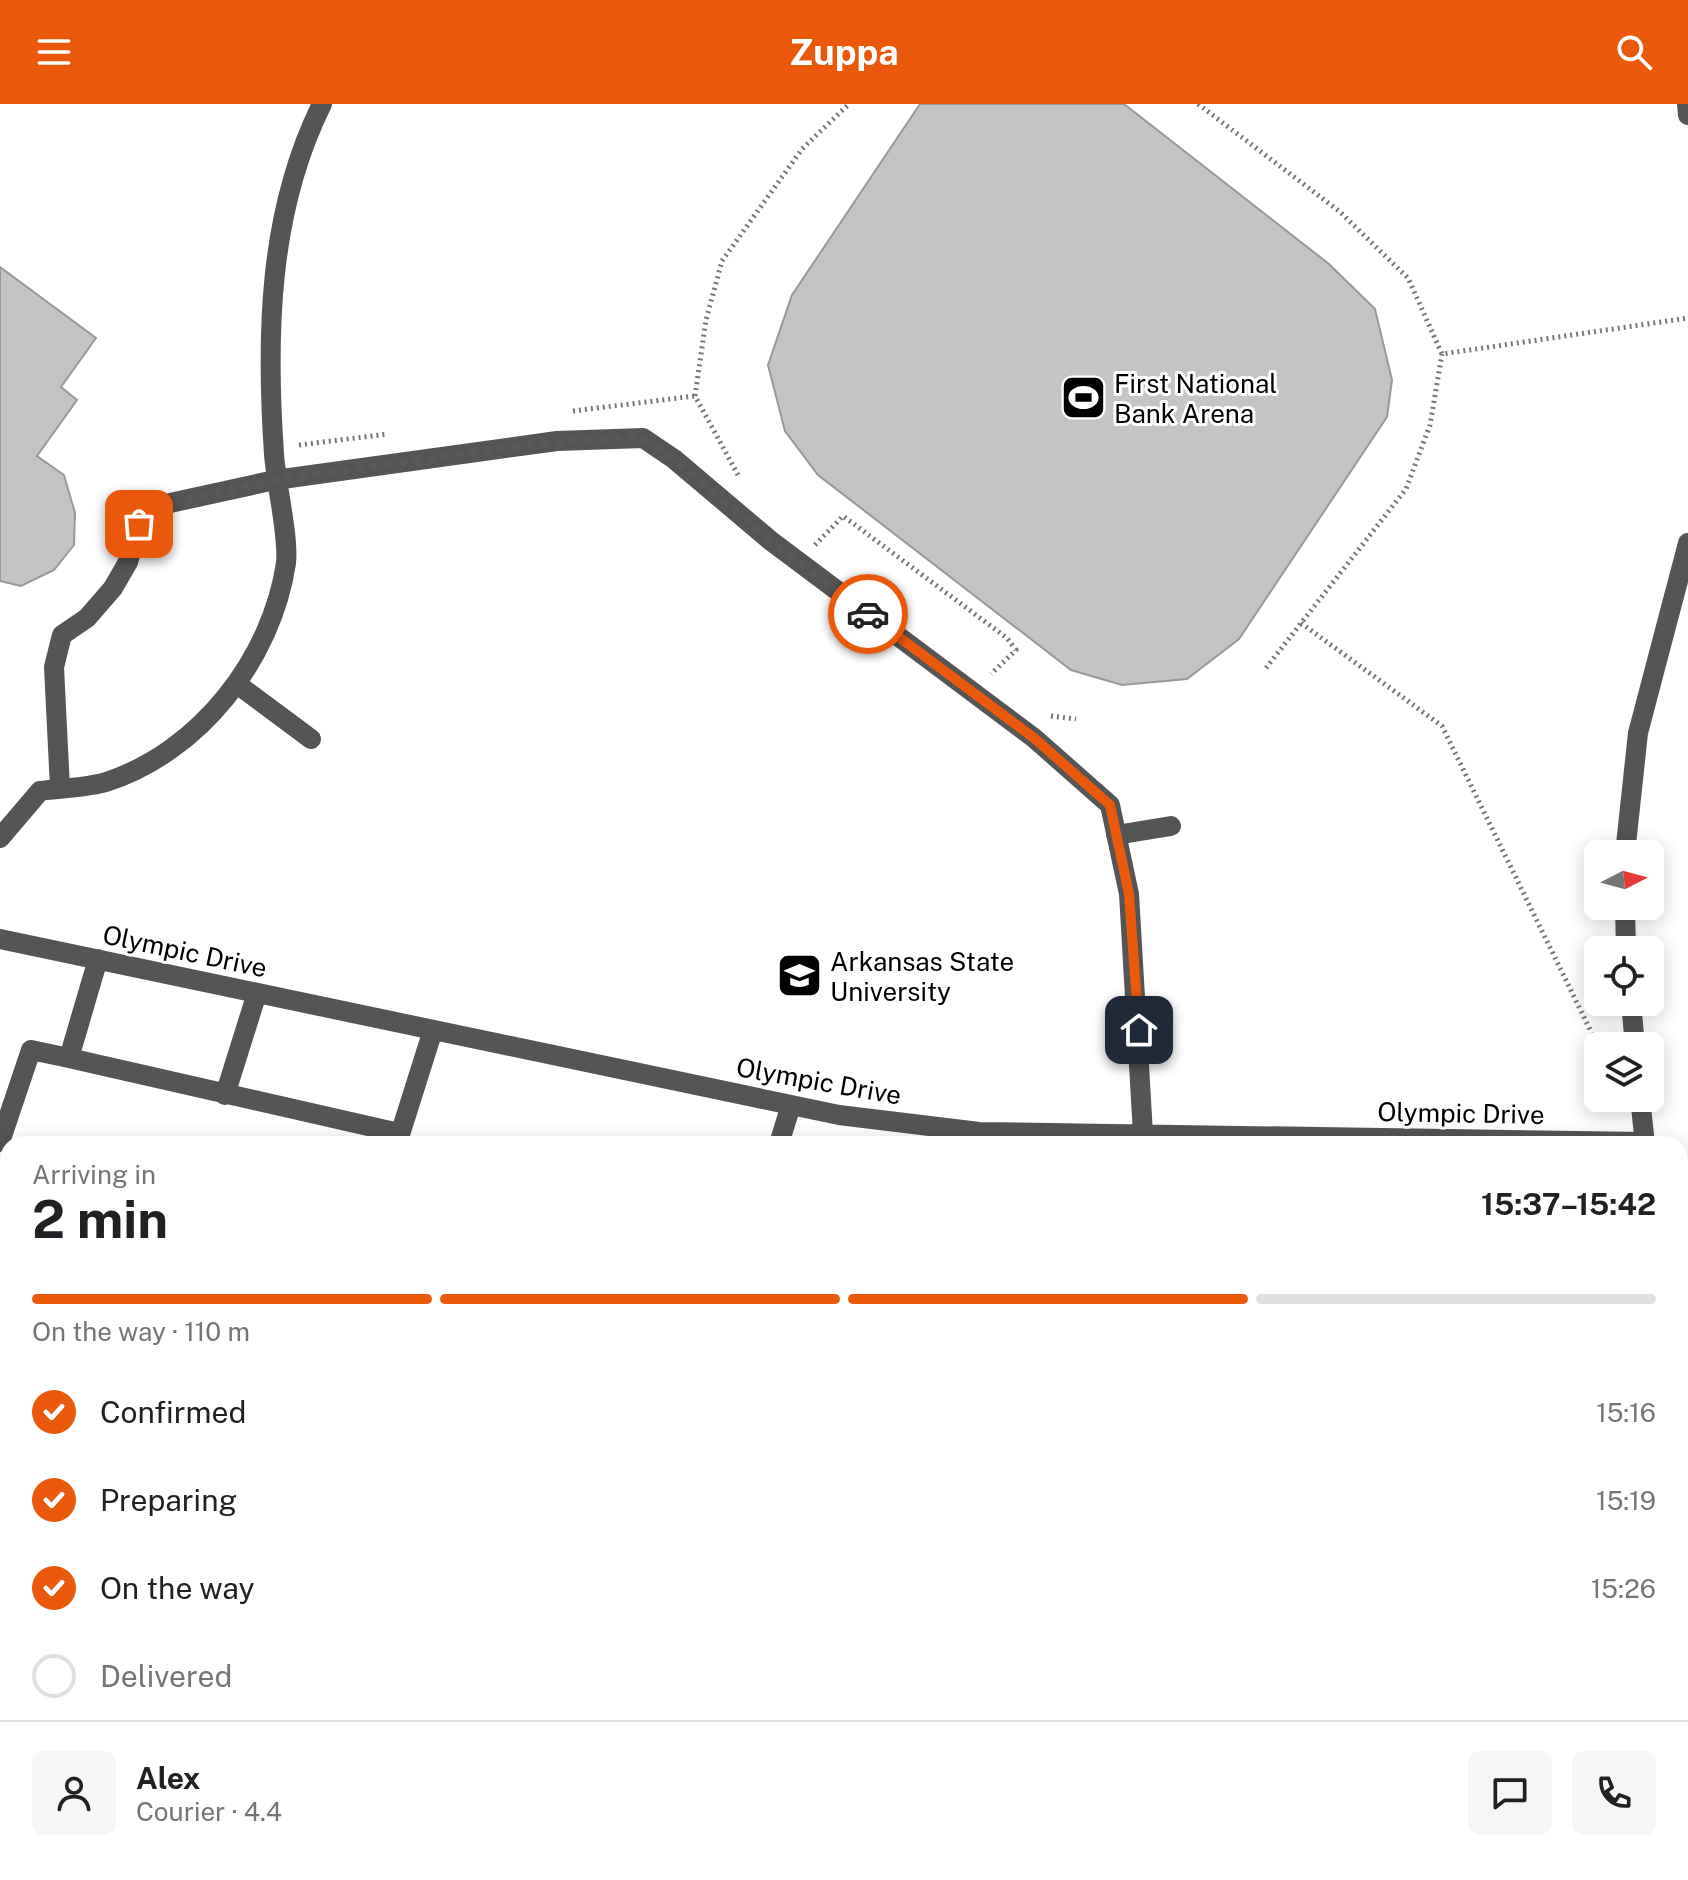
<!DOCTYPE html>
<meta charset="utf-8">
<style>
:root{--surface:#fff;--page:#f6f6f6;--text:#202124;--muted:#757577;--line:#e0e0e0;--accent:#ea580c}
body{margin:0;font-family:"Public Sans",sans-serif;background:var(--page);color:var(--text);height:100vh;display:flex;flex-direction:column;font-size:30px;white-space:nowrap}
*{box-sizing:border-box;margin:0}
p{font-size:26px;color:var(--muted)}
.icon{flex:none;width:44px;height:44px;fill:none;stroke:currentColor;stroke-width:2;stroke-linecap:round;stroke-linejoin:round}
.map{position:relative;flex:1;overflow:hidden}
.drawer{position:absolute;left:0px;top:1032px;width:1688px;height:744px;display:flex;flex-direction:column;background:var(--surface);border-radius:24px 24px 0 0;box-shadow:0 4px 20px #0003}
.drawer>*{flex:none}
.needle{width:52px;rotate:84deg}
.fabs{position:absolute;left:1584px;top:736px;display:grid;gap:16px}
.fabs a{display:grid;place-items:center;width:80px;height:80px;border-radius:12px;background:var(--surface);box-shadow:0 4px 20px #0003;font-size:40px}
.pin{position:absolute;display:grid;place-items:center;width:68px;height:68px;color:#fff;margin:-34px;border-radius:16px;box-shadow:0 4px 12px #0006}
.courier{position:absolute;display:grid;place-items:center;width:80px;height:80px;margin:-40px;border:6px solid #ea580c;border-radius:50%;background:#fff;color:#222;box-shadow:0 2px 10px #0007}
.headline em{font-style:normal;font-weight:700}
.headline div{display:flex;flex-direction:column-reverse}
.headline{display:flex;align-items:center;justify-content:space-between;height:136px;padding:0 32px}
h1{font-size:52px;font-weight:700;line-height:60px}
.bar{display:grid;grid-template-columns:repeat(4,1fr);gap:12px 8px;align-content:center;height:96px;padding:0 32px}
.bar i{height:10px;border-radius:6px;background:var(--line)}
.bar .active{background:var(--accent)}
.bar p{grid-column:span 4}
.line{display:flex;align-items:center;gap:20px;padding:0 32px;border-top:2px solid var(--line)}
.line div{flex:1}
.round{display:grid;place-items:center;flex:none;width:84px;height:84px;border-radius:12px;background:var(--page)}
ol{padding:0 32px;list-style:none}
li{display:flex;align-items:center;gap:24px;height:88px}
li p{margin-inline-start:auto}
li .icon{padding:8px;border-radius:50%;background:var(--accent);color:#fff;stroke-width:4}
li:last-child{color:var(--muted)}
li i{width:44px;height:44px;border:4px solid var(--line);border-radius:50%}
header{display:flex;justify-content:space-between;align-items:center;height:104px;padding:0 32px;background:var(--accent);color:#fff;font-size:36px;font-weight:700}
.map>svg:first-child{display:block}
</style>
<header><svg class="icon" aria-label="menu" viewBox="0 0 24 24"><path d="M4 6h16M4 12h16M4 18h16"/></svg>Zuppa<svg class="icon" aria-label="search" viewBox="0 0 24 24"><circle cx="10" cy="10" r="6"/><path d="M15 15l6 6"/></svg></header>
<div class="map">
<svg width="1688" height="1776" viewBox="0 0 1688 1776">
<rect width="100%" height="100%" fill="#fff"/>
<path fill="#c4c4c4" stroke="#999" stroke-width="2" d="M920,0H1124L1329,160L1375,205L1392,276L1387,313L1239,535L1187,575L1122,581L1071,566L818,371L785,327L768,261L792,191Z
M0,163L96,234L61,283L77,296L37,352L64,371L75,409L74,441L54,466L21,482L0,477Z"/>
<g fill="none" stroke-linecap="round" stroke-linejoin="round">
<path stroke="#777" stroke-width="5" stroke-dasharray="2 4" stroke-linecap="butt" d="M1198,0L1339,107L1408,174L1442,250L1688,214
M573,307L695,292
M299,341L388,330
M738,371L695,292L706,216L722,157L802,45L849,0
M815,441L843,412L1007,534L1016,546L991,570
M1301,519L1442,622L1598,942
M1266,564L1406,385L1430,321L1442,250
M1051,612L1076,615"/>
<path stroke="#555" stroke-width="20" d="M1687,0L1688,11
M237,580L311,635
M60,684L54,563L62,531L87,514L113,484L128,458L139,420L170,399L275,376L557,337L643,334L674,355L771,437L1034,634L1110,701L1129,790L1143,1030
M1116,731L1171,722
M0,734L40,687C61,684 86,684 106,678C200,648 272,554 286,459C289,433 276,380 274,350C266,233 268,108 322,0
M1625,750L1638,629L1688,439
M1625,802L1626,846
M0,835L839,1011L979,1028L1644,1038
M98,855L69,954L399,1029
M1631,898L1635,942
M225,991L257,889
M1640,994L1645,1040
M0,1038L31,946L69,954
M397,1040L433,926
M779,1040L791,1001
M1680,1395L1688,1394
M0,1556L8,1557
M1398,1768L1442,1776
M1148,1776L1150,1768
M1581,1776L1583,1768
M1646,1776L1688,1774"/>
</g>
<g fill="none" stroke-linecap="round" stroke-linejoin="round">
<path stroke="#595959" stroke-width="8" stroke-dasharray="0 14.4" d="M139,420L170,399L275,376L557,337L643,334L674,355L771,437L868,510"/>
<path stroke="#ea580c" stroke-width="10" d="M868,510L1034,634L1110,701L1129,790L1139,926"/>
</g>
<defs>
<symbol id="stadium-square" viewBox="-11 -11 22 22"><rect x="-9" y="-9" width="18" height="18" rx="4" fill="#000" stroke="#fff"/><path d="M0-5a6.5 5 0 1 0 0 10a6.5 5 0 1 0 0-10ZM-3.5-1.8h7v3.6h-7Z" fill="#fff"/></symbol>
<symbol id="university-square" viewBox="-11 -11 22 22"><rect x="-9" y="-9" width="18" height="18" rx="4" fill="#000" stroke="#fff"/><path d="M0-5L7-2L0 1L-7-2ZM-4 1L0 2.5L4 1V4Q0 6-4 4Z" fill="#fff"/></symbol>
</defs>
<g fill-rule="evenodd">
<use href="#stadium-square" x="1058" y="268" width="51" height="51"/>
<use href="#university-square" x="774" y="846" width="51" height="51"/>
</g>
<g text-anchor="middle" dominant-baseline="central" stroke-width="6" stroke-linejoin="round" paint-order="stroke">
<g font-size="26" fill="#000" stroke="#fff" text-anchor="start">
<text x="1114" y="279">First National<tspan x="1114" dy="30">Bank Arena</tspan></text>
<text x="830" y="857">Arkansas State<tspan x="830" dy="30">University</tspan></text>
</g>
<g font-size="26" fill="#000" stroke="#fff">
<text transform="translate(185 847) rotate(12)">Olympic Drive</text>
<text transform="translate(819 977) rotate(10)">Olympic Drive</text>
<text transform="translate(1461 1009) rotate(1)">Olympic Drive</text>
</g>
</g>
</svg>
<div class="fabs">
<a><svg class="needle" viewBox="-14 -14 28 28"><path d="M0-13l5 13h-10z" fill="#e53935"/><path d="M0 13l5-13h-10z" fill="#757577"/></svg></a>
<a><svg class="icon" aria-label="locate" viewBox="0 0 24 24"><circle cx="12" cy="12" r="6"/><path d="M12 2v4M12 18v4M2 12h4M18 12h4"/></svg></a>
<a><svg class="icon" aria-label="layers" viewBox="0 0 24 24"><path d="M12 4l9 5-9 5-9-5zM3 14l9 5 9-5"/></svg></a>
</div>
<div class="pin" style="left:139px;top:420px;background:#ea580c"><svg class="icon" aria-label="bag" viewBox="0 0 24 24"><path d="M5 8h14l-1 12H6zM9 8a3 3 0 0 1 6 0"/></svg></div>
<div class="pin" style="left:1139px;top:926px;background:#1f2937"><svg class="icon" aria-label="home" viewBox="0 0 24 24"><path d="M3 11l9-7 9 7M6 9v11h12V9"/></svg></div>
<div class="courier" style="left:868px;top:510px"><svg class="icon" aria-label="car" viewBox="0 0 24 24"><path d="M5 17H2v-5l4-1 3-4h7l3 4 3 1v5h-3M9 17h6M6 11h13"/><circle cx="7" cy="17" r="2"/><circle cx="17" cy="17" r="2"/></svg></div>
<section class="drawer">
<div class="headline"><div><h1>2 min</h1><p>Arriving in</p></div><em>15:37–15:42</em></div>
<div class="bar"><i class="active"></i><i class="active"></i><i class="active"></i><i></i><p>On the way · 110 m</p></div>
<ol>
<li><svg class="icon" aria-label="check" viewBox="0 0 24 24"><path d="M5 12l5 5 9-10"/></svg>Confirmed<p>15:16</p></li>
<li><svg class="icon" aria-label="check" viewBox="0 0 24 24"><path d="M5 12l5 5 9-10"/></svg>Preparing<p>15:19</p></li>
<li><svg class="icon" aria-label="check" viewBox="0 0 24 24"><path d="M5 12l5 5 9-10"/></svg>On the way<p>15:26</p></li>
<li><i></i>Delivered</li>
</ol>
<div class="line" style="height:144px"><a class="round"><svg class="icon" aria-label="person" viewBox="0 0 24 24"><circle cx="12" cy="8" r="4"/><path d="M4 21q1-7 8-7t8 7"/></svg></a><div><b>Alex</b><p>Courier · 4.4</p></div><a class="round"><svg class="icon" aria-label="chat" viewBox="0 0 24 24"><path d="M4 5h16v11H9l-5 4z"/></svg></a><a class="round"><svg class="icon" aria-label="phone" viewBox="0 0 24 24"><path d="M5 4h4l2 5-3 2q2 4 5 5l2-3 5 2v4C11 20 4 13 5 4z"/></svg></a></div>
</section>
</div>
